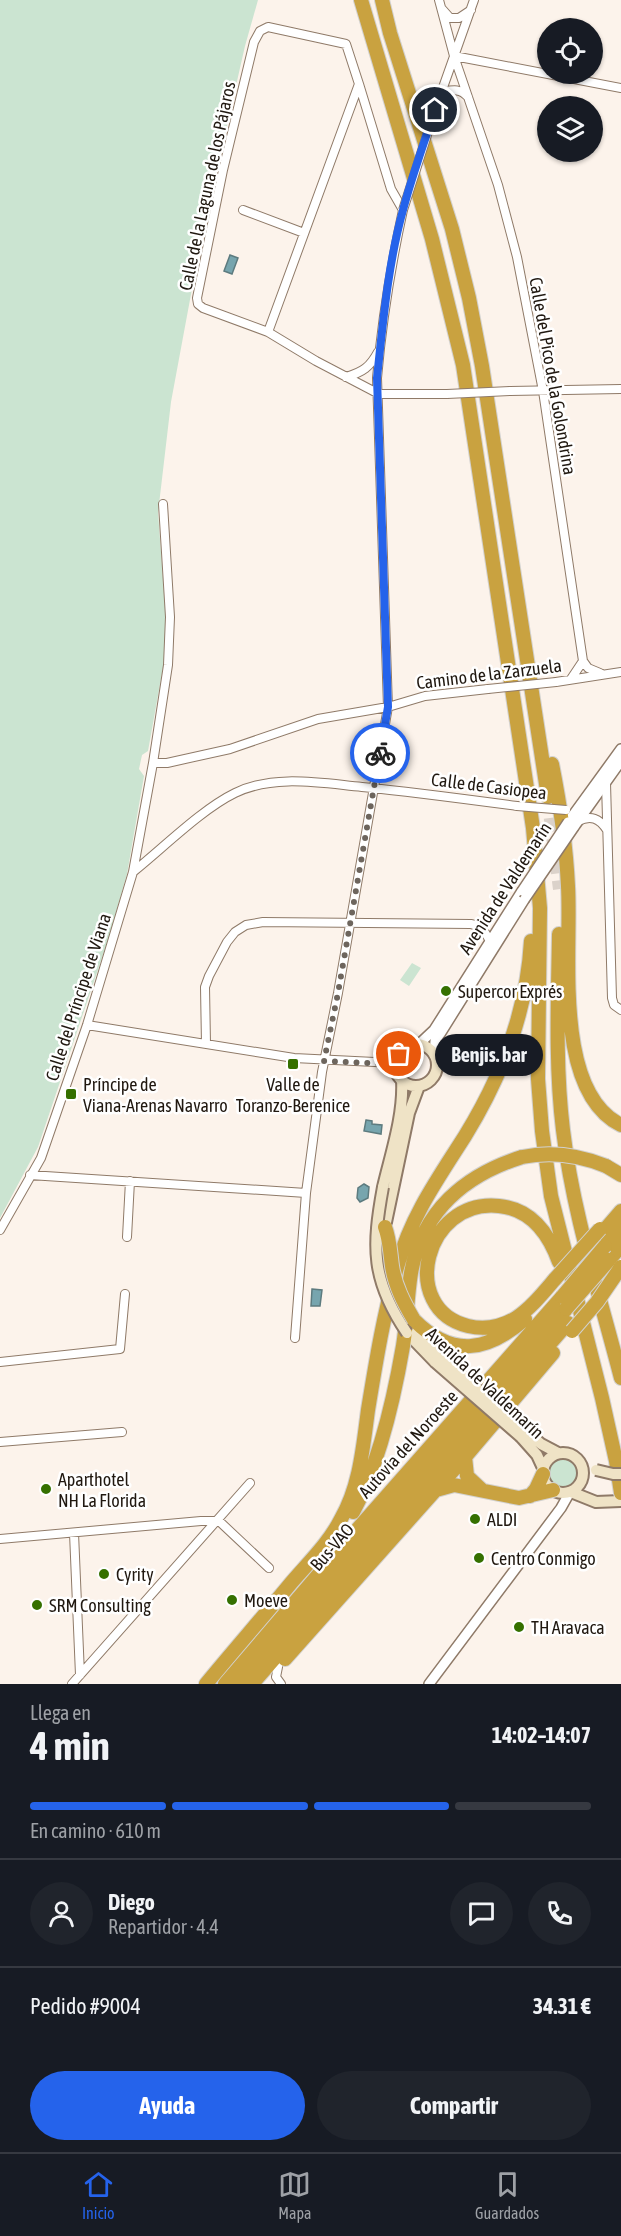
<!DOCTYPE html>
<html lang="es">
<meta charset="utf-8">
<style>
:root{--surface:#171b24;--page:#20242c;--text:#f1f3f6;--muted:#9ea1a6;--line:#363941;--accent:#2563eb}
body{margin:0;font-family:"Asap Condensed",sans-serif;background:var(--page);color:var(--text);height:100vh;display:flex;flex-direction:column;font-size:22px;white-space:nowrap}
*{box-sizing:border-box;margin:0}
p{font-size:20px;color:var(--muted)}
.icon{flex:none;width:33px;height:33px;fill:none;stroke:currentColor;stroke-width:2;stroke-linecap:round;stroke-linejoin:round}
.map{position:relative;height:1684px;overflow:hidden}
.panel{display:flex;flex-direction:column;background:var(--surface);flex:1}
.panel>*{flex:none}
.buttons{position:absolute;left:537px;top:18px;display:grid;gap:12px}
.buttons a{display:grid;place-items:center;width:66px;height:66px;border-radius:50%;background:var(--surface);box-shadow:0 2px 4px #0004;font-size:30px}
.pin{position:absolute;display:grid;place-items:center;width:51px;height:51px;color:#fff;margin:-26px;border:3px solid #fff;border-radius:50%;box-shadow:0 2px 6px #0007}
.courier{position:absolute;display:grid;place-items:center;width:60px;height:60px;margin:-30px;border:4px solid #2563eb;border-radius:50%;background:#fff;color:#222;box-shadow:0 2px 8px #0007}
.bubble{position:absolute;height:42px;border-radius:21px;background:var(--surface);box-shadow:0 2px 4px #0004;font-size:20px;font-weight:700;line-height:42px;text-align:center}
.headline em{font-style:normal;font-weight:700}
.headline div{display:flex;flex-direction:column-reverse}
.headline{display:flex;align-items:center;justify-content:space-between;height:102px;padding:0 30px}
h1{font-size:39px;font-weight:700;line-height:45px}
.bar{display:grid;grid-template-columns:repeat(4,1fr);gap:9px 6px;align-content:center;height:72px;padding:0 30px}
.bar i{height:8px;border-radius:4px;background:var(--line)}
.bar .current{background:var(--accent)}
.bar p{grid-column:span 4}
.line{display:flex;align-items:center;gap:15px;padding:0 30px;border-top:2px solid var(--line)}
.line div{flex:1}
.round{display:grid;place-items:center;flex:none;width:63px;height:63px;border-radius:32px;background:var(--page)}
.action{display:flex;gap:12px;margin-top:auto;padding:12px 30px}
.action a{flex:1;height:69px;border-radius:36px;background:var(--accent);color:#fff;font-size:24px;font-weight:700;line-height:69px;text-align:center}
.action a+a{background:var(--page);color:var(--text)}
.tabs{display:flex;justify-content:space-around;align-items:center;height:84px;border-top:2px solid var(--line);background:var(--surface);font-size:16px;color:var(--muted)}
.tabs a{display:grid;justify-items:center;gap:3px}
.tabs .current{color:var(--accent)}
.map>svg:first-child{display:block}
</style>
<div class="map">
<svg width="621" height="1684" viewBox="0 0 621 1684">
<rect width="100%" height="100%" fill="#fcf3eb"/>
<path fill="#cbe4d1" d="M0,0H258L245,46L202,235L171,402L158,513L166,617L164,662L148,751L142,755L139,769L144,776L127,874L108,940L38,1147L0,1218Z
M412,963L421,968L409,986L400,980Z
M548 1473a15 15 0 1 1 30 0a15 15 0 1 1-30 0Z"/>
<path fill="#77a5ae" stroke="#5d7b7f" stroke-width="1.5" d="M230,255L238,258L232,274L224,271Z
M366,1120L372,1121V1124L382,1125L381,1134L364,1131Z
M364,1184L369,1187L368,1198L360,1202L357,1198L358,1188Z
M312,1289L322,1290L320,1306H311Z"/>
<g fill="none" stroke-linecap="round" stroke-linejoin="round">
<path stroke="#dbd2ca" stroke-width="14" stroke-dasharray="14 7" stroke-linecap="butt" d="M548,797L560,889"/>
<defs>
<path id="minor" d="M439,0L454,56L498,185L517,257L543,391L583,661
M442,9L450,18H459L471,10
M454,56L621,88
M441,92C453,90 460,88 468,97
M435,110L474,0
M243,210L304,233
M268,332L359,84L346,44L268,27L260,31L254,42L223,170L197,298L198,304L203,308L268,332L316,361L379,394H447
M346,377C363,372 370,367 378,352
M510,391L621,389
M571,679L583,661L588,668L600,673
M556,682L621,672
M153,763H167L230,749L318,719L388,707L425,696L488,689
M606,783L612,998L614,1005L621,1010
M578,821C591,815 599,818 607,830
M133,872C163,848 202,809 235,793C274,774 320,783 362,787C413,792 465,799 517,806
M87,1025L294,1058L395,1063
M206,1044L205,987L209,976L227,942L235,932L246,925L263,922L471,924C482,926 485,932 490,941
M30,1175L306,1193
M0,1230L41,1158L87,1025L133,872L153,763L168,665L170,617L163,504
M127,1237L130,1181
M295,1338L306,1193L322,1072L338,993L388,707L377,378C382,321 391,265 403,210L391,189L359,84
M0,1362L120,1349L125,1294
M0,1442L122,1432
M74,1533L80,1675
M0,1539L201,1521H219L269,1568
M278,1667L276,1677L281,1684
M72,1684L250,1483"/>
<path id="tertiary" d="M568,822L621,749
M574,827L621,761
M418,1045L434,1030L522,891
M434,1055L435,1041L440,1034L524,900
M429,1684L561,1508L570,1492"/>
<path id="secondary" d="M395 1065a21 21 0 1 1 42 0a21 21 0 1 1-42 0Z
M383,1187C391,1153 404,1115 402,1080
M385,1227L409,1113L419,1086
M411,1325L440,1356
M407,1333L435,1362
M526,1431L541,1444L558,1453
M521,1437L537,1455L543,1468
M543 1473a20 20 0 1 1 40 0a20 20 0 1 1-40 0Z
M571,1492L596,1502L621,1501"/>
<path id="motorway" d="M361,0L432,239L463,365L533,828L540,908L538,1079L542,1131L551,1196L602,1398L616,1461L621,1493
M382,0L390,33L452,229L469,298L482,366L548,797
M552,764C560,804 566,845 568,886C572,950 552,1091 621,1125
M559,934C558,999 555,1065 563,1130C573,1214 600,1296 621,1378
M606,1166L621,1175
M602,1233L621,1211
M605,1246L621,1229
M609,1260L621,1246
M555,1279C543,1293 531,1308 516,1318C501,1327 485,1330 468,1326C398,1309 424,1198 499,1206C531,1209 549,1234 559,1262
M414,1320C452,1358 487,1352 525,1319
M465,1457L467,1476L482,1490
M436,1490L454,1485L519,1498L553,1490
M530,1496L536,1489L543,1474
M353,1512C378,1467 394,1398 403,1346C407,1322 407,1297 411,1273C422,1211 465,1175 522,1157
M285,1659L465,1457L553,1353
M206,1684C234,1650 263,1617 291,1583C308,1563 329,1543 341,1519C360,1486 363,1447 368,1410C376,1361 384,1312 398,1264C411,1216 439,1177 465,1136C502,1076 527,1012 531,941
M225,1684L348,1540L562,1297
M239,1684L370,1530L566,1309
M252,1684L568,1323"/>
</defs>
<use href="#minor" stroke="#8f7a68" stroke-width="10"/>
<use href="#tertiary" stroke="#8f7a68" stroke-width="12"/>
<use href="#secondary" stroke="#8f7a68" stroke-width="14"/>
<use href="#motorway" stroke="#d2d1cf" stroke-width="16"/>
<use href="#minor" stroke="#fff" stroke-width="8"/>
<use href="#tertiary" stroke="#fff" stroke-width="9"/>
<use href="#secondary" stroke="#efe3c6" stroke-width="10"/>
<use href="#motorway" stroke="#c9a240" stroke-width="14"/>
<defs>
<path id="minor-bridge" d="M403,210L435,110
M447,394L510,391
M488,689L556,682
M517,806L566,810"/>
<path id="tertiary-bridge" d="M522,891L568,822
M524,900L574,827"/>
<path id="secondary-bridge" d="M383,1187C372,1247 371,1280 407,1333
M440,1356L526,1431
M435,1362L521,1437
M596,1470L613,1474H621"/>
<path id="motorway-bridge" d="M522,1157C551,1151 579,1155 606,1166
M385,1227C390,1240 390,1252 392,1266C395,1286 404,1303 414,1320
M555,1279L600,1229
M562,1297L605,1246
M566,1309L609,1260
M572,1331L597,1302L621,1267"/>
</defs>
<use href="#minor-bridge" stroke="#8f7a68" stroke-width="10" stroke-linecap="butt"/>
<use href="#tertiary-bridge" stroke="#8f7a68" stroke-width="12" stroke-linecap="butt"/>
<use href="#secondary-bridge" stroke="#8f7a68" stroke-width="14" stroke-linecap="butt"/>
<use href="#motorway-bridge" stroke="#d2d1cf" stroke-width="16" stroke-linecap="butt"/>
<use href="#minor-bridge" stroke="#fff" stroke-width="8"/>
<use href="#tertiary-bridge" stroke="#fff" stroke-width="9"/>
<use href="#secondary-bridge" stroke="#efe3c6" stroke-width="10"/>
<use href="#motorway-bridge" stroke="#c9a240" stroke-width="14"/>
</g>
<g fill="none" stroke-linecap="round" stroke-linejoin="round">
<path stroke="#6d655d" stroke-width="6" stroke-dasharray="0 10.8" d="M380,753L338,993L324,1061L389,1064L395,1063L399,1054"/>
<path stroke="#2563eb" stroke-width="8" d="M380,753L388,707L377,378C383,322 388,264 403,210C412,176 424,143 435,110"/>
</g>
<g fill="#357000" stroke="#fff" stroke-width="2">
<circle cx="446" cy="991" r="6"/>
<rect x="287" y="1058" width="12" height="12" rx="3"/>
<rect x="65" y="1088" width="12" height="12" rx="3"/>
<circle cx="46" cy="1489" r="6"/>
<circle cx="475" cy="1519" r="6"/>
<circle cx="479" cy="1558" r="6"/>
<circle cx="104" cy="1574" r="6"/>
<circle cx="232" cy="1600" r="6"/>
<circle cx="37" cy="1605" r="6"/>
<circle cx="519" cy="1627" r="6"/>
</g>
<g text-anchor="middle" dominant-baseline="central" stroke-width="5" stroke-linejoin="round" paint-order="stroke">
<g font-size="18" fill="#201810" stroke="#fff">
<text transform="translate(207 186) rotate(-78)">Calle de la Laguna de los Pájaros</text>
<text transform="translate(553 376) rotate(80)">Calle del Pico de la Golondrina</text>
<text transform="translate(489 674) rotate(-7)">Camino de la Zarzuela</text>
<text transform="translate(489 786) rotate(7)">Calle de Casiopea</text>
<text transform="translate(505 888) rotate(-57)">Avenida de Valdemarín</text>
<text transform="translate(78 997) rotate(-72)">Calle del Príncipe de Viana</text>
<text transform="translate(485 1383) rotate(43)">Avenida de Valdemarín</text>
<text transform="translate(408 1444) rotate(-48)">Autovía del Noroeste</text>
<text transform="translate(332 1547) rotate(-49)">Bus-VAO</text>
</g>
<g font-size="18" fill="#201810" stroke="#fff" text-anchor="start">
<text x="458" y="991">Supercor Exprés</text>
<text x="83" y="1084">Príncipe de<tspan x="83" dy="21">Viana-Arenas Navarro</tspan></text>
<text x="293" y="1084" text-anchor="middle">Valle de<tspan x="293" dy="21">Toranzo-Berenice</tspan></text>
<text x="58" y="1479">Aparthotel<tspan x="58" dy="21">NH La Florida</tspan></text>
<text x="487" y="1519">ALDI</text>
<text x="491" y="1558">Centro Conmigo</text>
<text x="116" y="1574">Cyrity</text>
<text x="244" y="1600">Moeve</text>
<text x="49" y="1605">SRM Consulting</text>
<text x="531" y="1627">TH Aravaca</text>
</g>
</g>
</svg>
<div class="buttons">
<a><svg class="icon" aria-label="locate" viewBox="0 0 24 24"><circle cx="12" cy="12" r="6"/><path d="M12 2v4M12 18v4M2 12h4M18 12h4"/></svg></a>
<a><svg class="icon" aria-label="layers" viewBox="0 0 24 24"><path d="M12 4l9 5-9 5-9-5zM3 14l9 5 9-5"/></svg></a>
</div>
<div class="pin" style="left:399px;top:1054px;background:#ea580c"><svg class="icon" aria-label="bag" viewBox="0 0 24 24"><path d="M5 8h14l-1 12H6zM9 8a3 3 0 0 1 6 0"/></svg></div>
<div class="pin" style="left:435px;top:110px;background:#1f2937"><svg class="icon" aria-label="home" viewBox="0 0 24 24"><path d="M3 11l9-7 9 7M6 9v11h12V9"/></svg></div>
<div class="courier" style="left:380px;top:753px"><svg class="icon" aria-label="bike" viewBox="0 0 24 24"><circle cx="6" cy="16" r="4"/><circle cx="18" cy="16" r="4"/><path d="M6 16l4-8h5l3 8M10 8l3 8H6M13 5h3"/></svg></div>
<div class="bubble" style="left:435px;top:1034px;width:108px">Benjis. bar</div>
</div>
<section class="panel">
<div class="headline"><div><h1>4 min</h1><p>Llega en</p></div><em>14:02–14:07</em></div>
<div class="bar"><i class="current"></i><i class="current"></i><i class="current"></i><i></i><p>En camino · 610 m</p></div>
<div class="line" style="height:108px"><a class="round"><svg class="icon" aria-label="person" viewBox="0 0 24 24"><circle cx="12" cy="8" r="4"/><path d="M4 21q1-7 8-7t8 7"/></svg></a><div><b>Diego</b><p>Repartidor · 4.4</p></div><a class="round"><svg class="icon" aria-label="chat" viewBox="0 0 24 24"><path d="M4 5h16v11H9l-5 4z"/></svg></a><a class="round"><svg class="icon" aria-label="phone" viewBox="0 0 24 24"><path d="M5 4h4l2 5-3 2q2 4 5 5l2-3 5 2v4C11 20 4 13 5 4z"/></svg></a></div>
<div class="line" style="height:78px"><div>Pedido #9004</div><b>34.31 €</b></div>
<div class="action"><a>Ayuda</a><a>Compartir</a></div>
</section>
<nav class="tabs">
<a class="current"><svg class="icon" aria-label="home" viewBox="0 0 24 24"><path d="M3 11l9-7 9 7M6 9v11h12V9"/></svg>Inicio</a>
<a><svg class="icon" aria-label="map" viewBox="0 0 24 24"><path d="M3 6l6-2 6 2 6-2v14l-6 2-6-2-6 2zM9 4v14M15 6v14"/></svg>Mapa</a>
<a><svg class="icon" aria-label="saved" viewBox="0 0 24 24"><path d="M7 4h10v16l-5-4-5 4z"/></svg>Guardados</a>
</nav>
